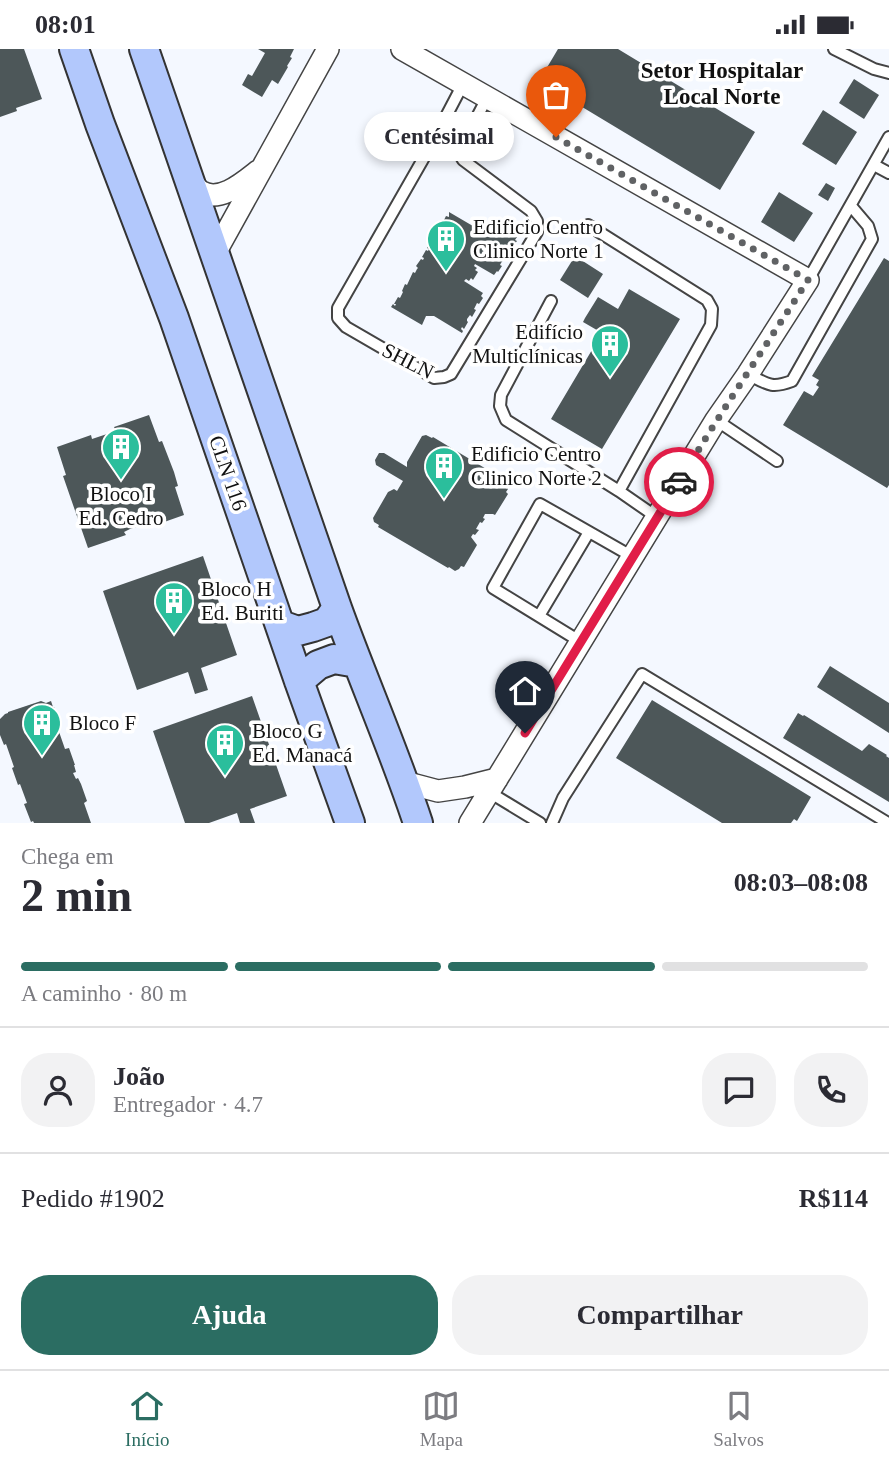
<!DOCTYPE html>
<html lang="pt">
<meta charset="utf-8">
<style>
:root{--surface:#fff;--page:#f2f2f3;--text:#2b2b33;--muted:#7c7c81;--line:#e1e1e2;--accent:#2b6d62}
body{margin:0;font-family:Georgia,serif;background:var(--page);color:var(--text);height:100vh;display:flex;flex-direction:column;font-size:26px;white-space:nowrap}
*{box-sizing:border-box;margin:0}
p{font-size:23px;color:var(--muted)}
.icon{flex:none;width:38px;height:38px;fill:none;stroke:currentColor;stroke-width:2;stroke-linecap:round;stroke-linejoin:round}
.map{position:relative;height:774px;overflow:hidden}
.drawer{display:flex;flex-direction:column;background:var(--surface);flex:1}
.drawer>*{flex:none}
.pin{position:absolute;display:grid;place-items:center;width:60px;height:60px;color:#fff;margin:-72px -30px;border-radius:50% 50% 50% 0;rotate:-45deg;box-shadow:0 0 7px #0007}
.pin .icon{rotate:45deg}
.courier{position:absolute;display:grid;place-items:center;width:70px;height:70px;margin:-35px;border:5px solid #e11d48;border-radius:50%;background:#fff;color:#222;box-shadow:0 2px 9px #0007}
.bubble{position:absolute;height:49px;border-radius:24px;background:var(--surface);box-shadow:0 4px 10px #0003;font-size:23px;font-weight:700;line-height:49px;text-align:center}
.summary em{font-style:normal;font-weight:700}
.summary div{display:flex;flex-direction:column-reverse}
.summary{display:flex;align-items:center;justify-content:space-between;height:119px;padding:0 21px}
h1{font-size:46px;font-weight:700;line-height:52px}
.bar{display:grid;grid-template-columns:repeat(4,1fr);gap:10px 7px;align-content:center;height:84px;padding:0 21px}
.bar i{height:9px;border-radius:5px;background:var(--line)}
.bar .on{background:var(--accent)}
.bar p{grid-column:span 4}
.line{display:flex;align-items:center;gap:18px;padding:0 21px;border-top:2px solid var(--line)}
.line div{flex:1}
.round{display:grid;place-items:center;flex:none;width:74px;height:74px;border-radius:28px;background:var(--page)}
.cta{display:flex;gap:14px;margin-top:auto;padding:14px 21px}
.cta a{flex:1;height:80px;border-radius:28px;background:var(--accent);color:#fff;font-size:28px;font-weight:700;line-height:80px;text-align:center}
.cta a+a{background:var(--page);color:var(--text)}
.status{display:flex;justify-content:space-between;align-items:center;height:49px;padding:0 35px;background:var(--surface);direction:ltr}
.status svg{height:19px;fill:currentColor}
.tab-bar{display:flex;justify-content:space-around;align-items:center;height:98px;border-top:2px solid var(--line);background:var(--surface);font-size:19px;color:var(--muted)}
.tab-bar a{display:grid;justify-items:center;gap:4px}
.tab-bar .on{color:var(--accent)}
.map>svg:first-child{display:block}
</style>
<div class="status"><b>08:01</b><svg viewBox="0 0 49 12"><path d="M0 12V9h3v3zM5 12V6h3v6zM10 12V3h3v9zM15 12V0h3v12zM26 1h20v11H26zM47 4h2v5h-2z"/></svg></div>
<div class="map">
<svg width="889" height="774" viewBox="0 0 889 774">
<rect width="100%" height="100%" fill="#f4f8ff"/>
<path fill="#4d5759" d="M0,0H24L42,50L16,59L17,62L0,68Z
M258,0H294L290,8L292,9L287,17L288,18L278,35L272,31L262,48L242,36L248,25L252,27L265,4Z
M558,0H618L755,83L720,141L539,32Z
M854,30L879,46L864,70L839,54Z
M823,61L857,83L836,116L802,95Z
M826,134L835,139L828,152L818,146Z
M779,143L813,164L794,193L761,173Z
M449,163L478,180L485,179L490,171L517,188L515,191L517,192L508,203L510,204L505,211L504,210L501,214L500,216L502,217L498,223L497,222L494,226L475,215L474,217L477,219L475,221L478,223L473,231L471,229L469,232L466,230L464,232L483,244L481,247L483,249L479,255L477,254L474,260L476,261L472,268L470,266L467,270V272L468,273L464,280L462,278L461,280L463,282L462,284L434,267H426L422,276L391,258L393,255L395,257L396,255H394L398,248L400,249L403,243L402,242L405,235L407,236L413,223L415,224L417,220L418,219L416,217L421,210L423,211L424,209L422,208L426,201L428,202L429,200L427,199L432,191L434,193L435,191L433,190L435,188H436L437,186H435L439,179L441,180L442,175L444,176L445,174L443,173L446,167L449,168Z
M575,207L603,225L588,249L560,231Z
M884,209L889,212V436L887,439L783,376L804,342L813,347L819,338L816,336L819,331L812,327Z
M629,240L680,270L602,400L551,370L602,284L583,273L585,269L598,248L618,260Z
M149,366L159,393L162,392L174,423L178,437L175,438L184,466L150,478L149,474L130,480L124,483L126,486L88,499L63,427L66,426L57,398L91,386L92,390L116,382L114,378Z
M426,386L432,389L433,388L503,430L501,432L507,435L508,440L506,443L508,445L495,466L493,465H485L483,469L485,470L482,474L480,473L476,480L479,481L475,486L473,485L471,488L477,496L464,518L461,517L459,520L455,522L449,518L448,519L378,478L379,476L374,473L373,469L388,443L394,440L397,442L403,432L376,416L375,411L379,404H384L407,418V413L422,387Z
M203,507L237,606L201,619L208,641L195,645L188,623L137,641L103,542Z
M830,617L889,654V684L817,638Z
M252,647L287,747L250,760L255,774H240L237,764L209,774H185L153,682Z
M652,651L811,748L797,772L794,770L791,774H722L616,709Z
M41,652L46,654L51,652L53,658H54L61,675L57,677L65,700L69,699L75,716H74L76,723L73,724L76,730L78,729L81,735L87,752L84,754L91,774H34L33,772L31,773L24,755L27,754L20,735L18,736L12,719L14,718L6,695L4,696L0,686V670L5,665L8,664V663Z
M798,664L803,667L804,666L862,702L869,695L887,706L886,707L889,709V753L783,689Z"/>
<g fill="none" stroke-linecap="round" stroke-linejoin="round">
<defs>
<path id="lane" d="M834,0L874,20L889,24
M463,35L430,98L338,259V269L346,278L434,329L444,328L451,325L537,183V172L531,162L463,111L460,106V100L487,49
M874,116L889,124
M808,231L889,88
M551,252L501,346L500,357L506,371L619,442L711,276L712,260L707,251L588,176
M748,325C767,335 771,340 792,332L872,190L868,177L851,157
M716,371L777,412
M619,442L658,469
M539,567L589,483
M581,593L493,539L540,455L633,508
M489,743L540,774
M552,774L563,749L642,625L888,774"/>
<path id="street" d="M402,0L808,231L748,325L716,371L470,774
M189,128C192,132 196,139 200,142C219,155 244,133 258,122
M214,206L328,0
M404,733L438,742L465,738L497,730"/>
<path id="secondary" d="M74,0L100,75L174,269L299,632L350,774
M144,0L337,559C363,631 394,701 418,774
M281,576L298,582L313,578L327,573L337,559
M299,632L318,616L334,610L357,614"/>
</defs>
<use href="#lane" stroke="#444" stroke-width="14"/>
<use href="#street" stroke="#444" stroke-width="24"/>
<use href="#secondary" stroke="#333" stroke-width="32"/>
<use href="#lane" stroke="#fff" stroke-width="10"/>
<use href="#street" stroke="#fff" stroke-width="21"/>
<use href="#secondary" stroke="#b2c8fc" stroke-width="28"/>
</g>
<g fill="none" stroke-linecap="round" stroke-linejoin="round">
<path stroke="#606264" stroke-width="7" stroke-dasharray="0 12.6" d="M556,88L808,231C765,298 720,364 679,433"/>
<path stroke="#e11d48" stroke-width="9" d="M525,684L679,433"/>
</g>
<defs>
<symbol id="building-pin" viewBox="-11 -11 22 30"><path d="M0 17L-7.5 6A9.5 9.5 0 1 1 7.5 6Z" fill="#2bbe9c" stroke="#fff"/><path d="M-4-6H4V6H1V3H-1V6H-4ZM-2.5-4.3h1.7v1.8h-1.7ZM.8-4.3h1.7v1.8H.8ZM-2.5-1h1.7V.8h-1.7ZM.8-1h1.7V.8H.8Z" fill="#fff"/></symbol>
</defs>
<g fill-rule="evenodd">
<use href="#building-pin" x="424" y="168" width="44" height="60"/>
<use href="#building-pin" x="588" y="273" width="44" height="60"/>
<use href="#building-pin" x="99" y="376" width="44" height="60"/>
<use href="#building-pin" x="422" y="395" width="44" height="60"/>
<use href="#building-pin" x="152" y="530" width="44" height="60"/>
<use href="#building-pin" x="20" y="652" width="44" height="60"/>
<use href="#building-pin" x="203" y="672" width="44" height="60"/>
</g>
<g text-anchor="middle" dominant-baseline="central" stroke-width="7" stroke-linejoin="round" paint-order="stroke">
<g font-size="21" fill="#111" stroke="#fff" text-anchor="start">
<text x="473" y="178">Edificio Centro<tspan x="473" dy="24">Clinico Norte 1</tspan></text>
<text x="583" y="283" text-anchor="end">Edifício<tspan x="583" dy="24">Multiclínicas</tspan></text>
<text x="471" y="405">Edificio Centro<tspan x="471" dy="24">Clinico Norte 2</tspan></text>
<text x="121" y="445" text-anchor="middle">Bloco I<tspan x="121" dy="24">Ed. Cedro</tspan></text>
<text x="201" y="540">Bloco H<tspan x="201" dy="24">Ed. Buriti</tspan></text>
<text x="69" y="674">Bloco F</text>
<text x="252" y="682">Bloco G<tspan x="252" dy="24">Ed. Manacá</tspan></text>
</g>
<g font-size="21" fill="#111" stroke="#fff">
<text transform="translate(408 312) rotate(27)">SHLN</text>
<text transform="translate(228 424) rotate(71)">CLN 116</text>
</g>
<g font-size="23" font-weight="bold" fill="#111" stroke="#fff">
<text x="722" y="21">Setor Hospitalar<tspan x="722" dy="26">Local Norte</tspan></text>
</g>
</g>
</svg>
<div class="pin" style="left:556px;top:88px;background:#ea580c"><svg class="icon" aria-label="bag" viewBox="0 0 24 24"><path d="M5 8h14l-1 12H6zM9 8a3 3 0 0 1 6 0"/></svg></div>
<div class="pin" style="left:525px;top:684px;background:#1f2937"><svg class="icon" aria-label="home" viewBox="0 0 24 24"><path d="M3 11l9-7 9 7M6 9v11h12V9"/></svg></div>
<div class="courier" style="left:679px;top:433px"><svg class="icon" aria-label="car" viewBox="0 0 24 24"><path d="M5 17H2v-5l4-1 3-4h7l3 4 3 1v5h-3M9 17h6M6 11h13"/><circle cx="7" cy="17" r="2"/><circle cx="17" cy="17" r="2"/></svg></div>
<div class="bubble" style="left:364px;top:63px;width:150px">Centésimal</div>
</div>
<section class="drawer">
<div class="summary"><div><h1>2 min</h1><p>Chega em</p></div><em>08:03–08:08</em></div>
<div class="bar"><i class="on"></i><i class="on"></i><i class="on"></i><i></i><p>A caminho · 80 m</p></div>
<div class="line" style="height:126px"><a class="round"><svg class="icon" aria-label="person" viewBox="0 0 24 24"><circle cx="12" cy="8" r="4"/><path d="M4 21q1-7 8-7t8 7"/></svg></a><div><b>João</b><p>Entregador · 4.7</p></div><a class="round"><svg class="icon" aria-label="chat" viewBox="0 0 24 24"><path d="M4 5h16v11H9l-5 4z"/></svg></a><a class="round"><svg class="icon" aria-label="phone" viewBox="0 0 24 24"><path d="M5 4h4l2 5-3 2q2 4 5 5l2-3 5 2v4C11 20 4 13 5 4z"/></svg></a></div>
<div class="line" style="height:91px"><div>Pedido #1902</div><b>R$114</b></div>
<div class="cta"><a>Ajuda</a><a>Compartilhar</a></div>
</section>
<nav class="tab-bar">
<a class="on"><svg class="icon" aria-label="home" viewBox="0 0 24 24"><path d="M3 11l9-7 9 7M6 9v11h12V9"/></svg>Início</a>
<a><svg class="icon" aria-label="map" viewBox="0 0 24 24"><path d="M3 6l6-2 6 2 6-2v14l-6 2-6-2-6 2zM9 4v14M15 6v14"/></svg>Mapa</a>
<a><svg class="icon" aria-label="saved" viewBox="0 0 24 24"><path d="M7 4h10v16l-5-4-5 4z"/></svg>Salvos</a>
</nav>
